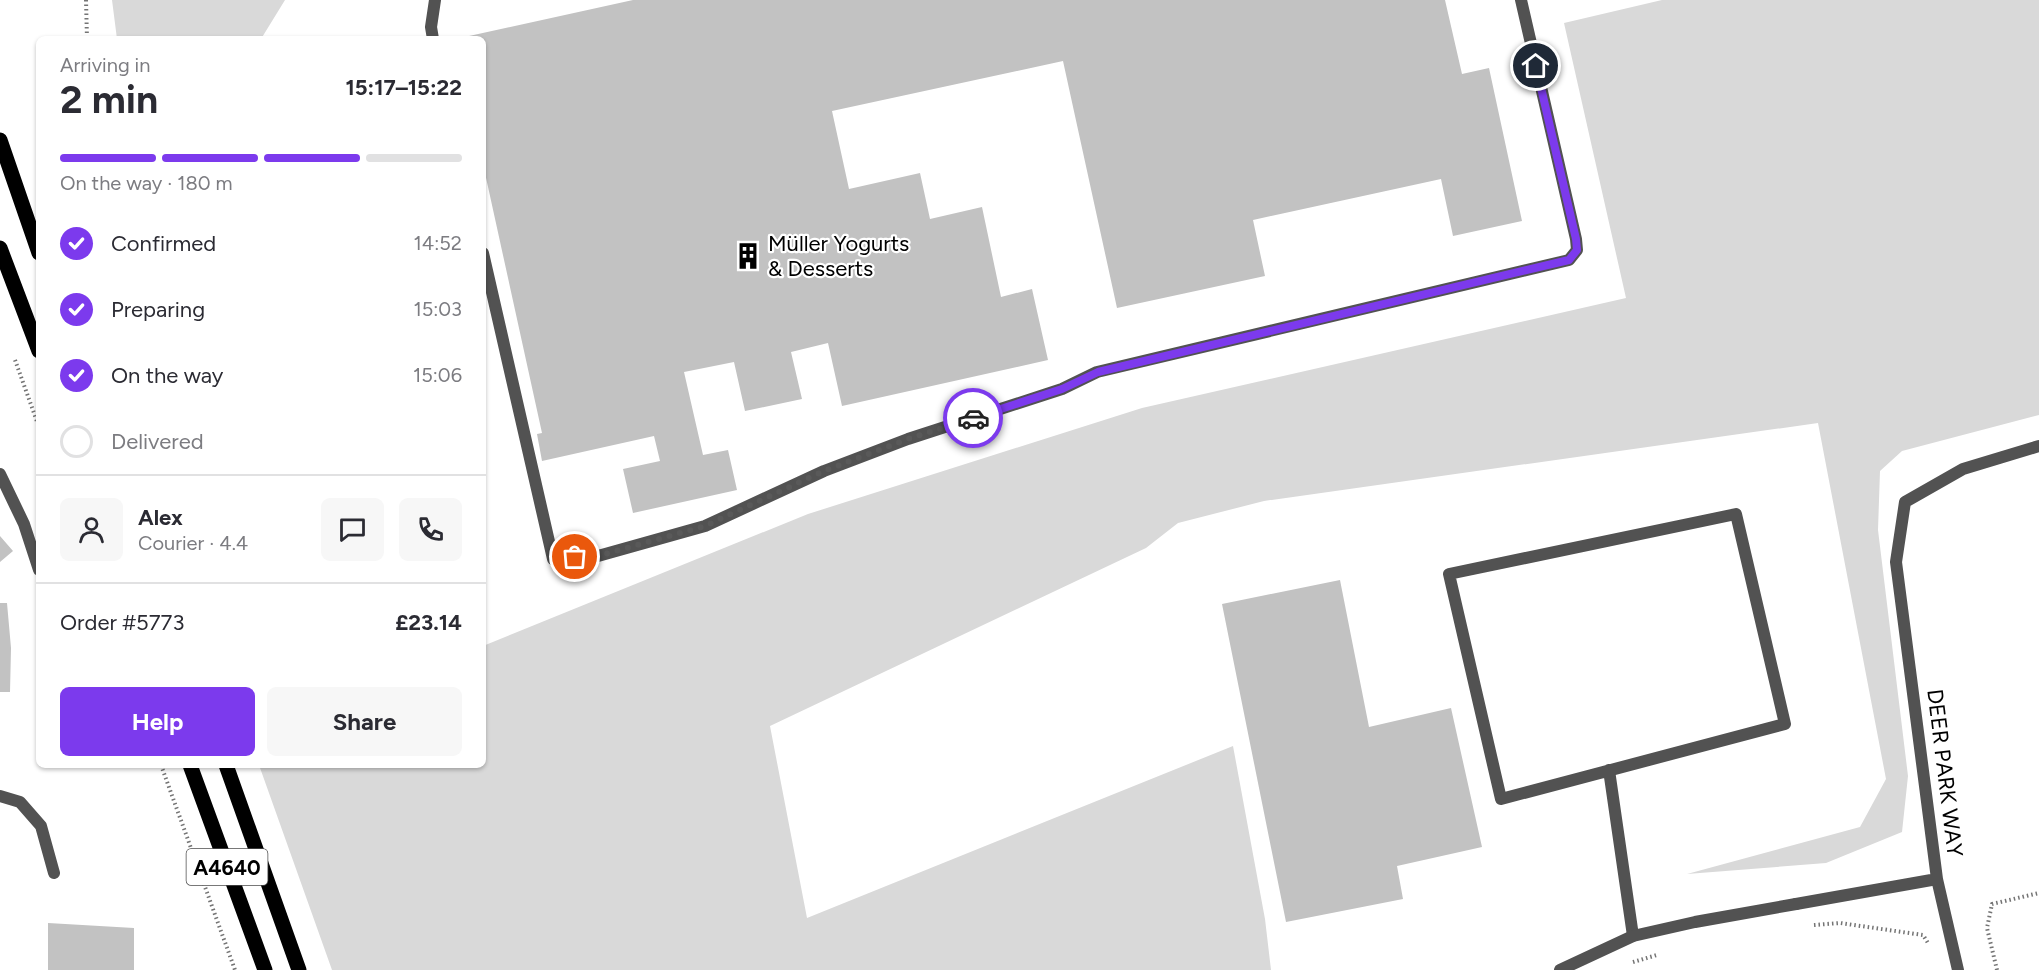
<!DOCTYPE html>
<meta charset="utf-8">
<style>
:root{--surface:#fff;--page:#f7f7f7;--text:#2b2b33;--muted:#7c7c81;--line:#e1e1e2;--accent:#7c3aed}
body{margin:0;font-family:Figtree,sans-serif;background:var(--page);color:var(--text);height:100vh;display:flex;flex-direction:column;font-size:22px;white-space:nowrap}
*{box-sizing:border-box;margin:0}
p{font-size:20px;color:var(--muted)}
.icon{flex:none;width:33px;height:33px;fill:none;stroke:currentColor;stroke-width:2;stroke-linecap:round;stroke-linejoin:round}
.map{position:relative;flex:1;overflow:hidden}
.sheet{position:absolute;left:36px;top:36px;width:450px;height:732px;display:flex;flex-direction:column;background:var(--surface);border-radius:9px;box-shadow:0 2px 4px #0004}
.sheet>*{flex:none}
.pin{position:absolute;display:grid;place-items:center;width:51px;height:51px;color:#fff;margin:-26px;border:3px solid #fff;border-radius:50%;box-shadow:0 2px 6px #0007}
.courier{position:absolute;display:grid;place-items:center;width:60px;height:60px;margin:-30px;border:4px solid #7c3aed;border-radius:50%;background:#fff;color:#222;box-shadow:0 2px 8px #0007}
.head em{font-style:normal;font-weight:700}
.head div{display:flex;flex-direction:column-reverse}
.head{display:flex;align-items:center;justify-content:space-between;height:102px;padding:0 24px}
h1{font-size:39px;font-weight:700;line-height:45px}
.bar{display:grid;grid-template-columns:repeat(4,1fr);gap:9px 6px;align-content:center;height:72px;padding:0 24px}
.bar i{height:8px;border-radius:4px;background:var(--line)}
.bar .on{background:var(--accent)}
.bar p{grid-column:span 4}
.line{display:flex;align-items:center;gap:15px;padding:0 24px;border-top:2px solid var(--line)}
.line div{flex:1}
.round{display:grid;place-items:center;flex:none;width:63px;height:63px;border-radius:9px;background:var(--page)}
ol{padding:0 24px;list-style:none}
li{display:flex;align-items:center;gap:18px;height:66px}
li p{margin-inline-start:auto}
li .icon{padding:6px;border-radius:50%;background:var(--accent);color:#fff;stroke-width:4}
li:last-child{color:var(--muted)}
li i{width:33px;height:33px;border:3px solid var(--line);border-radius:50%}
.primary-button{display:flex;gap:12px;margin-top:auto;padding:12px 24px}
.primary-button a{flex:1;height:69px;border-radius:9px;background:var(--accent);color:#fff;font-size:24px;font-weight:700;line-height:69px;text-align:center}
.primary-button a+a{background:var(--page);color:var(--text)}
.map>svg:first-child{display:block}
</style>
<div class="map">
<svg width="2039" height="970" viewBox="0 0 2039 970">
<rect width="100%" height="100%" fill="#fff"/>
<path fill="#d9d9d9" d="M112,0H285L261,39H117Z
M1662,0H2039V415L1902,451L1880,471L1878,530L1908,776L1902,832L1826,863L1687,874L1860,827L1886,779L1818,423L1264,501L1178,523L1146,548L770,726L807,918L1233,746L1265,919L1271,970H332L259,765H483V646L808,514L1142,408L1626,298L1564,23Z"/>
<path fill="#c2c2c2" d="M633,0H1445L1462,74L1489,68L1522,221L1453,236L1441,179L1253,220L1265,276L1117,308L1063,61L832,111L849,189L920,173L930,219L982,207L1001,297L1032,289L1048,360L842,406L828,343L791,352L802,399L745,411L734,362L684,372L703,455L728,450L737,490L633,513L623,469L660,461L654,436L542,461L537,434L542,433L483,164V39L460,38Z
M0,536L13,551L0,562Z
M1340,580L1369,727L1451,708L1482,847L1397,866L1403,899L1286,922L1222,604Z
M0,603H7L11,648L10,692H0Z
M48,923L134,928V970H48Z"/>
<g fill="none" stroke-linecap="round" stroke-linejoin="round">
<path stroke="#747474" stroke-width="4" stroke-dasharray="1.5 3" stroke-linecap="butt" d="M86,0L87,39
M15,360L39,427
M161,765L235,970
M1814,925L1840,923L1923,935L1928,943
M1633,962L1657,955
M1997,970L1987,928L1992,904L2039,893"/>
<path stroke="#525252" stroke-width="12" d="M433,39L431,27L435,0
M483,253L553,559L598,556L705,526L824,471L908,439L1062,389L1097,372L1569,260L1577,250L1576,239L1521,0
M1736,514L1785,724L1501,799L1449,574Z
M1609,770L1633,936
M1937,879L1958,970
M1796,904L1937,879L1896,562L1905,502L1963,469L2039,446"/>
<path stroke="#525252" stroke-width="12" d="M0,474L24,524L39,570
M0,796L20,802L41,826L54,873
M1560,970L1633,936L1695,922L1796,904"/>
<path stroke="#000" stroke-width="15" d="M0,140L39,253
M0,248L39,351
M190,765L265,970
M226,765L299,970"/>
</g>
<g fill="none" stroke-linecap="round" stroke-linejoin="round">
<path stroke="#595959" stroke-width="6" stroke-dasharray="0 10.8" d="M575,557L598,556L705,526L824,471L908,439L973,418"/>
<path stroke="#7c3aed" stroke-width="8" d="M973,418L1062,389L1098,372L1569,260L1577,250L1576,239L1536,66"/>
</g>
<defs>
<symbol id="building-bare" viewBox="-9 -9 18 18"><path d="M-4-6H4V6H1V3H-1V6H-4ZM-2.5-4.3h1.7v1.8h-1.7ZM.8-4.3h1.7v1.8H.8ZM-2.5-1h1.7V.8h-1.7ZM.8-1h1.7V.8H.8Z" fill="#000" stroke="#fff" stroke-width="2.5" paint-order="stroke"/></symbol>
</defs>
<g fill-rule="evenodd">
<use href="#building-bare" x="729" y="237" width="38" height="38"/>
</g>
<g text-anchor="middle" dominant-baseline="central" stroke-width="4.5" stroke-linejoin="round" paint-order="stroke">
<rect fill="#fff" stroke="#4c4c4c" stroke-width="1.5" x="186.5" y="849" width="81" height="36" rx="4.5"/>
<g font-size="21" font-weight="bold" fill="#000">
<text x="227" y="867">A4640</text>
</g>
<g font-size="22" fill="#000" stroke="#fff" text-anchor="start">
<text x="768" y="243">Müller Yogurts<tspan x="768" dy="25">&amp; Desserts</tspan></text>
</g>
<g font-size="22" fill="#000" stroke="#fff">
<text transform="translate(1945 773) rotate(83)">DEER PARK WAY</text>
</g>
</g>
</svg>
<div class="pin" style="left:575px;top:557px;background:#ea580c"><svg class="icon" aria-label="bag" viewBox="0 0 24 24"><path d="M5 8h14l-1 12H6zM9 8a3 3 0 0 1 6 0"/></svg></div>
<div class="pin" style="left:1536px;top:66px;background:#1f2937"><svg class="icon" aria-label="home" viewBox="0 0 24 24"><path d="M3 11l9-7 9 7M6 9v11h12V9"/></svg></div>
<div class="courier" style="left:973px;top:418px"><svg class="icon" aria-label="car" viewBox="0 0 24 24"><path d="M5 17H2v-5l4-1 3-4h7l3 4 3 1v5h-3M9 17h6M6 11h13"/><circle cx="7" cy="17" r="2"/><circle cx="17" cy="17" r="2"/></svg></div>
<section class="sheet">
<div class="head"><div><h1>2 min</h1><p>Arriving in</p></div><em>15:17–15:22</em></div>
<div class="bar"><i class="on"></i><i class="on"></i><i class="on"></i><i></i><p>On the way · 180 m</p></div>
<ol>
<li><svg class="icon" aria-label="check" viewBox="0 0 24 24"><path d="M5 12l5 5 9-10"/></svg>Confirmed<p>14:52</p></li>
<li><svg class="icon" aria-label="check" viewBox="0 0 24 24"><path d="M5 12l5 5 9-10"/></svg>Preparing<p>15:03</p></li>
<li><svg class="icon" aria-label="check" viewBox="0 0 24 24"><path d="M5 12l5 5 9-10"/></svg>On the way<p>15:06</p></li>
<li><i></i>Delivered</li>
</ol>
<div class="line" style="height:108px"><a class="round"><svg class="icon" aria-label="person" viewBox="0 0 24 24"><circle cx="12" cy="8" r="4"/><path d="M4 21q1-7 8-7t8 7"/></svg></a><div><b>Alex</b><p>Courier · 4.4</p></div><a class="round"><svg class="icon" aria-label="chat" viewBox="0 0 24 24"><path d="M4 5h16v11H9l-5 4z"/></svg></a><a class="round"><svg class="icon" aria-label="phone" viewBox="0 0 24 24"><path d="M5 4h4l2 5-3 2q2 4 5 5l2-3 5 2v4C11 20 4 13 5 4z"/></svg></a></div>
<div class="line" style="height:78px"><div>Order #5773</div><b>£23.14</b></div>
<div class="primary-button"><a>Help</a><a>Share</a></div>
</section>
</div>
